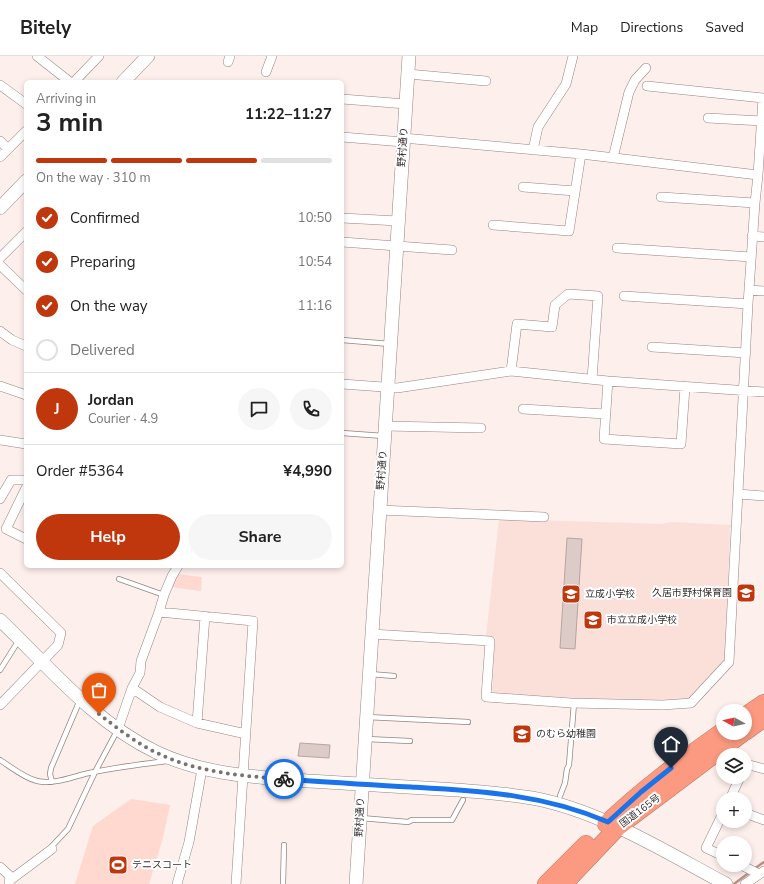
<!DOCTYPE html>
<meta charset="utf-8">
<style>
:root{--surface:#fff;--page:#f6f6f6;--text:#222;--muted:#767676;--line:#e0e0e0;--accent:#c0370d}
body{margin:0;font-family:"Nunito Sans","Noto Sans JP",sans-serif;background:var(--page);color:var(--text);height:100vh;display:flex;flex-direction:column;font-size:15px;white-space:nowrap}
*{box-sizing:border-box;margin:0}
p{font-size:13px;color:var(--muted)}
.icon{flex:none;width:22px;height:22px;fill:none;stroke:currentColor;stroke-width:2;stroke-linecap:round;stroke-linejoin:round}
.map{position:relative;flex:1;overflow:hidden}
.details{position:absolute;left:24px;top:24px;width:320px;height:488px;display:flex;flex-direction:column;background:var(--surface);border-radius:6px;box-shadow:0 2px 6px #0003}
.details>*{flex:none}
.needle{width:26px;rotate:278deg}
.controls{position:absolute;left:716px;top:648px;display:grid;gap:8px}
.controls a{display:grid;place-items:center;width:36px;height:36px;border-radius:50%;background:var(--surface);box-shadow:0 2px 6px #0003;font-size:20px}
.pin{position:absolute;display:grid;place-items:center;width:34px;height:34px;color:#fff;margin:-41px -17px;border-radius:50% 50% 50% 0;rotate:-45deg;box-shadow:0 0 4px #0007}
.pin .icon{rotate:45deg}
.courier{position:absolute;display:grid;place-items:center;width:40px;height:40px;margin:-20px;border:3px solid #1a73e8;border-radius:50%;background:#fff;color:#222;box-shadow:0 1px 5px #0007}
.headline em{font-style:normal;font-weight:700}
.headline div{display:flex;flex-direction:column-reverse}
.headline{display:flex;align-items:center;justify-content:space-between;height:68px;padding:0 12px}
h1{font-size:26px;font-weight:700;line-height:30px}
.bar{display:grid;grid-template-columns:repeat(4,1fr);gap:6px 4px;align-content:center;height:48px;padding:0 12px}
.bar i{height:5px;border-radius:3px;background:var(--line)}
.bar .active{background:var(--accent)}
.bar p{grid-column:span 4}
.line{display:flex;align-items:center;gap:10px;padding:0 12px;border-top:1px solid var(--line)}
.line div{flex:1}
.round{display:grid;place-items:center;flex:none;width:42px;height:42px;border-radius:21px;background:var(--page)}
ol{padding:0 12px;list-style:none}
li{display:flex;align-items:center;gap:12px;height:44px}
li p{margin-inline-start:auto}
li .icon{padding:4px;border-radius:50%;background:var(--accent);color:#fff;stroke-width:4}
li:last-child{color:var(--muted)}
li i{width:22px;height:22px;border:2px solid var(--line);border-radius:50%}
.cta{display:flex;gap:8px;margin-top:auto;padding:8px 12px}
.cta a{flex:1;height:46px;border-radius:24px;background:var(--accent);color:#fff;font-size:16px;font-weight:700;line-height:46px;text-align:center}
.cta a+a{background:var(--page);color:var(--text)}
header{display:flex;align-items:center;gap:24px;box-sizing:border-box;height:56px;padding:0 20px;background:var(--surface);border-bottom:1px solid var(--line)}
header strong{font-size:19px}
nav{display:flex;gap:22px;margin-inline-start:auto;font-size:14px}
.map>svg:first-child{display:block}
</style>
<header>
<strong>Bitely</strong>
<nav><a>Map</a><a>Directions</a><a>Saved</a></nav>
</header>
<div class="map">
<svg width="764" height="828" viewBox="0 0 764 828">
<rect width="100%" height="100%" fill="#fdefec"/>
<path fill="#fae0d9" d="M499,463L662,468L670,466L732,469L730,473L725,603L690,642L666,644L586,643L495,637L492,634L495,581L486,580Z"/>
<path fill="#ffd9cf" d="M177,518L202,521L201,535L170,531Z
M131,743L170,749L163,782L149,828H75L93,770Z"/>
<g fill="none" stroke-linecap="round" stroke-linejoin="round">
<path stroke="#bf8d7f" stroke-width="2.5" d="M754,813L764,806
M734,828L750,816"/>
</g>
<path fill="#dccbc7" stroke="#b6a5a1" d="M567,482L582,483L575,593L560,592Z
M300,687L330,689L329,702L298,700Z"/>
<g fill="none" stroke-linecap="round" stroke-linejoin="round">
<defs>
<path id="lane" d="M342,284L390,288
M342,377L384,380
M119,523L164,539
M0,614L19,584
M370,618L394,620
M367,661L468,666
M366,683L410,685
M0,704C11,711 24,722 37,725C57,729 75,719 94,716C118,711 143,708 167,705
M52,726L50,718L51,712L80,644
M560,740L565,727L567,713L569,709L574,647
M361,762L408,766L412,764H452L463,744
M52,793V790L68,773L95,716L117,675
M283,828L284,789"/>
<path id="street" d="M37,0L70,26
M228,6L230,0
M266,16L272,0
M408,18L486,25
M74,26L99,0
M0,29L26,48
M647,30L763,42L758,119
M342,43L406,48
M708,62L762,65
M342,81L403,86
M0,85L8,93
M533,94L538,71L566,28L573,0
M0,101L26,75
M613,102L629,36L635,24L646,12
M523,131L575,135
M661,141L755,147
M342,162L398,165
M493,169L569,175L581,98
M752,180L764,181
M342,186L452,194
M617,192L751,201
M0,202L26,176
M0,209L26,234
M749,234L764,235
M624,240L748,248
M0,275L12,284L26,290
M652,291L746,297
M511,315L517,268L552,271L555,249L568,238L598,240L592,323
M608,325L604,383L681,388L685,331
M342,328L397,332L511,315L608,325L764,336
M0,330L26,339
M523,353L605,358
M385,370L481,372
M0,384L26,388
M26,432L6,473L26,483
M738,438L764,440
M0,443L11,424H26
M379,454L544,461
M0,517L61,577L58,589L0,649
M159,556L253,565L236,828
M371,578L490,585L486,641L571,647L663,649L691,647L729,606L748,248L755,147L758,119L581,98L403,82
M132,632L160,651L197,667L246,678
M197,667L205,560
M118,673L132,632L140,617L141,605L159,556L164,539L172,520L178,510
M745,711L746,708L764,713
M730,743L740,721
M723,757L706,792L723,800
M745,757L764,764
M741,809L759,818
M0,811L10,820L9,828
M9,825L52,793
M177,828L189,786L202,713
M745,828L764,815"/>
<path id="secondary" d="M123,26L148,0
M0,152L26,125
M0,564C49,611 94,666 156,696C204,719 256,721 308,725C347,727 386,730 424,732C460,734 496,736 532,742C599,754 666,796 726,828
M356,828L409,0"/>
<path id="highway" d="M745,660L764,647
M745,676L764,662
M606,768C642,733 682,704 723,675
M546,828L586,788
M564,828L618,771L743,677"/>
</defs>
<use href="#lane" stroke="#958581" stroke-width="6"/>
<use href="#street" stroke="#958581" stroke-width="10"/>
<use href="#secondary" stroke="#958581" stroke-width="14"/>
<use href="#highway" stroke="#b67464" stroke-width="18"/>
<use href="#lane" stroke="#fff" stroke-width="4.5"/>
<use href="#street" stroke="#fff" stroke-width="9"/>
<use href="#secondary" stroke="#fff" stroke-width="13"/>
<use href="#highway" stroke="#fb9a81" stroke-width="17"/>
</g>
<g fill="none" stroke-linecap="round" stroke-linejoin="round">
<path stroke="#7b7270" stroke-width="4" stroke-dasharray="0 7.2" d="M99,658C117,672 135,686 155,696C195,716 240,720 284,723"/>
<path stroke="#1a73e8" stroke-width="5" d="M284,723C326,726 369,729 411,731C480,735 543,738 608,766L641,736L671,712"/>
</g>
<defs>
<symbol id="school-square" viewBox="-11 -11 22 22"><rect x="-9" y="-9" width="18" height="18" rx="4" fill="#c0370d" stroke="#fff"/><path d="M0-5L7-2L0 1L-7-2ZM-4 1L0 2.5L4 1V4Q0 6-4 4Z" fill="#fff"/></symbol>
<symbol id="stadium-square" viewBox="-11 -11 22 22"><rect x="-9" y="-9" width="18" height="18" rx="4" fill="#c0370d" stroke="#fff"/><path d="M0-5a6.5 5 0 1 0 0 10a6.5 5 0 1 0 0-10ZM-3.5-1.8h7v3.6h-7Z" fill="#fff"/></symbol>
</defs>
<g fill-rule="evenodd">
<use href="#school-square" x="735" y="526" width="22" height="22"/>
<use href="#school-square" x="560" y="527" width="22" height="22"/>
<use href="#school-square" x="582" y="553" width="22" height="22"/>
<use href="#school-square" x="511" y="667" width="22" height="22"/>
<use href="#stadium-square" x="107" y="798" width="22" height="22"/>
</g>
<g text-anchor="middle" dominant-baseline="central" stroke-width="4" stroke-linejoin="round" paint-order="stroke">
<g font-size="10" fill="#352e2d" stroke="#fff">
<text transform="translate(403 91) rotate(-86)">野村通り</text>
<text transform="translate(382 414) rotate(-86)">野村通り</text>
<text transform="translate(640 755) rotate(-37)">国道165号</text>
<text transform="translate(360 761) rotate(-87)">野村通り</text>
</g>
<g font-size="10" fill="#352e2d" stroke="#fff" text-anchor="start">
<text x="732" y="537" text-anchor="end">久居市野村保育園</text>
<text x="585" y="538">立成小学校</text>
<text x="607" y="564">市立立成小学校</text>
<text x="536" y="678">のむら幼稚園</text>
<text x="132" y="809">テニスコート</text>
</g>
</g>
</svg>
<div class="controls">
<a><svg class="needle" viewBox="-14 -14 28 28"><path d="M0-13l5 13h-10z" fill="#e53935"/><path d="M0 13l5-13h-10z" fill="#767676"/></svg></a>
<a><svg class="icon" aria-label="layers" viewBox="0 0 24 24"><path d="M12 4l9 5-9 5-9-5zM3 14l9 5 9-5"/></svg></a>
<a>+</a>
<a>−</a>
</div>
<div class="pin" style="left:99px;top:658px;background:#ea580c"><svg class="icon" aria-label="bag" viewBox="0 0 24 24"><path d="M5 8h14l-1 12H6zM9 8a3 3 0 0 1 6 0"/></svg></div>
<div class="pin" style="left:671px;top:712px;background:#1f2937"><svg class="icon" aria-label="home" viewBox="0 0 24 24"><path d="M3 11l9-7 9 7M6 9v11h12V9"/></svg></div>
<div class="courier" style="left:284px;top:723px"><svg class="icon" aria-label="bike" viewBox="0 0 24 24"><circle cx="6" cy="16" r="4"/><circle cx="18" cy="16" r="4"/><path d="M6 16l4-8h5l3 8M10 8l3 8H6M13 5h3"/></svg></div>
<section class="details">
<div class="headline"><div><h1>3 min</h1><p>Arriving in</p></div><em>11:22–11:27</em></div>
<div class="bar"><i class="active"></i><i class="active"></i><i class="active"></i><i></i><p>On the way · 310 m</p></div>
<ol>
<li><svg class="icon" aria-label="check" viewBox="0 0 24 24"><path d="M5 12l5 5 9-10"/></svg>Confirmed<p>10:50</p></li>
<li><svg class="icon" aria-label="check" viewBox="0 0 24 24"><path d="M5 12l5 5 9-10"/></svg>Preparing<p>10:54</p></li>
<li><svg class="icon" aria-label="check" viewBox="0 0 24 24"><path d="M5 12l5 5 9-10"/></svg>On the way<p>11:16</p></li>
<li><i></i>Delivered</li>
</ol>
<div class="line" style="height:72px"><b class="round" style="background:var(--accent);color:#fff">J</b><div><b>Jordan</b><p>Courier · 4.9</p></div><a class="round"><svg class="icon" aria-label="chat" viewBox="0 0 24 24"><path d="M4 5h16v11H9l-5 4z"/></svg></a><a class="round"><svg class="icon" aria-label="phone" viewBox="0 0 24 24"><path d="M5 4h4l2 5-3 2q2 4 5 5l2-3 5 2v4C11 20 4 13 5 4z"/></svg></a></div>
<div class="line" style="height:52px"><div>Order #5364</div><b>¥4,990</b></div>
<div class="cta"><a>Help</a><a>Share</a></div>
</section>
</div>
